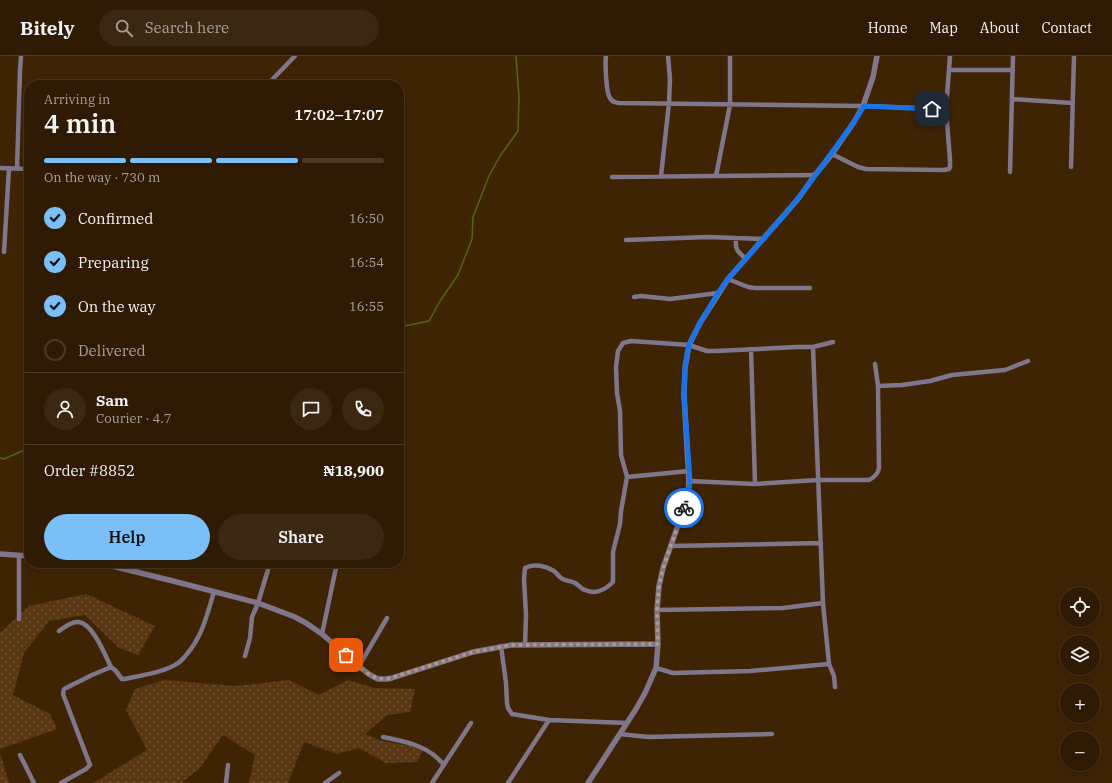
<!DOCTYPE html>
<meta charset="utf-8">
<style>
:root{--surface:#2f1b03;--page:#3b2812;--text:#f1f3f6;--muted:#a7a19a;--line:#4a3925;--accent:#7abff8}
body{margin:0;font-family:"IBM Plex Serif",serif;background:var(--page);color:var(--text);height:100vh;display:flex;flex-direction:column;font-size:15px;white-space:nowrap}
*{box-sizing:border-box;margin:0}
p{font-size:13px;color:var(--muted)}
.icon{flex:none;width:22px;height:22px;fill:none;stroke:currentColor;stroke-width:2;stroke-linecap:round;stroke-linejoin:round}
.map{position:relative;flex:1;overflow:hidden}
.drawer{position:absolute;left:24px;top:24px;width:380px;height:488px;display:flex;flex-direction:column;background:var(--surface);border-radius:16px;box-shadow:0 2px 10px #0003,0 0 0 1px var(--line)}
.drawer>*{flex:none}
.tools{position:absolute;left:1060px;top:531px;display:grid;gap:8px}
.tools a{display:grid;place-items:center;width:40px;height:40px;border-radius:50%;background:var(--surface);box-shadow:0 2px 10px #0003,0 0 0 1px var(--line);font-size:20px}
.pin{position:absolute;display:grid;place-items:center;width:34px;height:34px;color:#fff;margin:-17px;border-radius:8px;box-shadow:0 2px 6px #0006}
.courier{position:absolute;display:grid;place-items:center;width:40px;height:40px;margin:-20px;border:3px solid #1a73e8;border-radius:50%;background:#fff;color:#222;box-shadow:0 1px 5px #0007}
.head em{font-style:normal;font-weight:600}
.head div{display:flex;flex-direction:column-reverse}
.head{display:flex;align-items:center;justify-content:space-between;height:68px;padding:0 20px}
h1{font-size:26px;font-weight:600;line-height:30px}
.bar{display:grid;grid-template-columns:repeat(4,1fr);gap:6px 4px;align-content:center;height:48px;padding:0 20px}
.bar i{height:5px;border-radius:3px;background:var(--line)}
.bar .active{background:var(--accent)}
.bar p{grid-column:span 4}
.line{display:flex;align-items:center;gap:10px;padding:0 20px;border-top:1px solid var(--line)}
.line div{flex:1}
.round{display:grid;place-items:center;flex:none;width:42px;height:42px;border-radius:21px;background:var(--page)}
ol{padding:0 20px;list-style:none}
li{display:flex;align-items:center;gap:12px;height:44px}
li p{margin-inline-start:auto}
li .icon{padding:4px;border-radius:50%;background:var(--accent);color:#111;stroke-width:4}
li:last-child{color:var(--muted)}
li i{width:22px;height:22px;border:2px solid var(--line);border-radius:50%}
.cta{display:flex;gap:8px;margin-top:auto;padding:8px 20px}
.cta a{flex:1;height:46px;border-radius:24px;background:var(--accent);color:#111;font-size:16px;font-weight:600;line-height:46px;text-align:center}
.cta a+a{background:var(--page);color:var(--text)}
header{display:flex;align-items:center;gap:24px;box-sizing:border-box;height:56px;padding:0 20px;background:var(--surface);border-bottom:1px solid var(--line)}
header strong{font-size:19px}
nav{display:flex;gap:22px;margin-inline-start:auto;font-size:14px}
.search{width:280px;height:36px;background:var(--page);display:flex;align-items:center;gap:10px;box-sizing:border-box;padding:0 14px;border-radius:22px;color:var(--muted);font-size:15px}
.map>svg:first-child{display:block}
</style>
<header>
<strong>Bitely</strong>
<div class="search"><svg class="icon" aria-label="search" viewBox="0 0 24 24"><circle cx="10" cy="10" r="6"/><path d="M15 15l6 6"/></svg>Search here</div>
<nav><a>Home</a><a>Map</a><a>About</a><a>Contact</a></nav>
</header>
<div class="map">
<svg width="1112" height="727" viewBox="0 0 1112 727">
<defs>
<pattern id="grass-dots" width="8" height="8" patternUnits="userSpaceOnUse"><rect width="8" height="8" fill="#593712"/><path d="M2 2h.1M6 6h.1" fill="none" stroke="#715333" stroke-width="1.8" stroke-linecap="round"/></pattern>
</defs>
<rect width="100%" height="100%" fill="#3f2404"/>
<path fill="url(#grass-dots)" d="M86,538L155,570L138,599L119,592L85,559L49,565L24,597L13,639L50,658L57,673L0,693V577L29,550Z
M164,624L236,630L289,624L319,639L348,624L374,632L415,633L410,656L387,659L365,678L382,685L424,692L417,706L386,707L359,692L337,698L304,686L288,727H249L255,699L223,679L199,713L181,727H93L147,694L126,654L135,633Z
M0,697L9,727H0Z"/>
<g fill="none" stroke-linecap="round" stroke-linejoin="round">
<path stroke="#4f690b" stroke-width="1.5" d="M399,270L410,269L429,265L440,245L458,219L472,183L473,161L489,120L500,100L518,75L519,41L516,0
M0,402L4,403L29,392"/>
<path stroke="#7f768b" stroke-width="4.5" d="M606,0C605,7 606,37 610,42C612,46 614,46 618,47L863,50L946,53
M949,14H1013
M267,29L295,0
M1012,43L1072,47
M832,98L858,111L866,113L944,114L949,113L950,111V104L946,53L950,0
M1071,111L1074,0
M0,112L29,113
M17,113L20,14L21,0
M1010,116L1013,0
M661,120L669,47L670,23L668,0
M716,120L730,49V0
M612,121L815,119
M736,182C735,194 737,195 746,203
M626,184L708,181L764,183
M4,196L9,112
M728,223L748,231L755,232H810
M634,241L641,240L670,243L718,237
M813,291L823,547L829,608L834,620L835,631
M878,330L902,329L930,325L952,319L1005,314L1028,305
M627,421L689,415
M689,425L755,428L751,293
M755,428L818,424H869C875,421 878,418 879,412L878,330L875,308
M671,490L821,487
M19,499V563
M657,554L783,552L823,547
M59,575C64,571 72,565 79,566C93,568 105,599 111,611
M322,578L337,507
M525,589L526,559L524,523L525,512C534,507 546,510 554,515C557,517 558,520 561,522C565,525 571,525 575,527C579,529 581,533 585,534C596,539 605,534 613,526V496L620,468L621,455L627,421L621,399L620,355L617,337L616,311L618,295L623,287L631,285L689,289L707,295H716L797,291H813L833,286
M501,590L506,627L507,647L508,652L512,658L549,664L627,667
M245,600L250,582L252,561L258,547L270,507
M359,610L387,562
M656,612L673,617L750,615L829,608
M620,678L648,681L772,678
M383,681C406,686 428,689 444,709
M20,699L34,727
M61,727L86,713L90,709L63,638L64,633L92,619L111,611L115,614L122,623H124C139,620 166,616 178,607C182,605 184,601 187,598C203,579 207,558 214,536
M226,727L228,709
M325,727L339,717
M432,727L471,667
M508,727L549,664"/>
<path stroke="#7f768b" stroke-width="5.5" d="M0,498L29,500
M85,507L112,510L173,525L258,547L295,561L306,567L322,578L366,616L372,620L378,623H387L392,622L473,596L511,589L658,588
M588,727L636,653L645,637L656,612L658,588L657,554L659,530L663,512L688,441L689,425L684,339L685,312L689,289L700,267L728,223L798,143L815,119L832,98L854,66L863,50L873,21L877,0"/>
</g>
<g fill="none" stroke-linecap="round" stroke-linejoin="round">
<path stroke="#b19a81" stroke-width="4" stroke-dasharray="0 7.2" d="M346,599C358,610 370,624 387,623L473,596L511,589L658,588L657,554L659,530L663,512L684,452"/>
<path stroke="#1a73e8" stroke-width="5" d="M684,452L688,441L690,425L684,339L685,312L689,289L700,267L718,237L728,223L787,156L806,132L854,66L864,50L932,53"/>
</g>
</svg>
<div class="tools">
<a><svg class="icon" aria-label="locate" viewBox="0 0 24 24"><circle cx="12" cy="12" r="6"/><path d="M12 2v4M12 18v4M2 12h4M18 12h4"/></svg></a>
<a><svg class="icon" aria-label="layers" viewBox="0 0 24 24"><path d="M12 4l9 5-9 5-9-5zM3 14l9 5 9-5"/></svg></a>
<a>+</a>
<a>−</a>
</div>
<div class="pin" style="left:346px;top:599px;background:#ea580c"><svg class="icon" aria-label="bag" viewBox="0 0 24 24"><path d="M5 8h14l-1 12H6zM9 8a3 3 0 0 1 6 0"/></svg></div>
<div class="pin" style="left:932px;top:53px;background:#1f2937"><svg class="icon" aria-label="home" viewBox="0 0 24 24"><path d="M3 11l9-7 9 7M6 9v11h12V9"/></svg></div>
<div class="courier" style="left:684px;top:452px"><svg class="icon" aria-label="bike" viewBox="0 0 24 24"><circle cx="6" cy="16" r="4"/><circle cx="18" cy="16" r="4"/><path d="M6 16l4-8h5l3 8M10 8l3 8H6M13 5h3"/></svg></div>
<section class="drawer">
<div class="head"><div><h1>4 min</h1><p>Arriving in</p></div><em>17:02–17:07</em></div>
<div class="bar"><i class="active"></i><i class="active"></i><i class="active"></i><i></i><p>On the way · 730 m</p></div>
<ol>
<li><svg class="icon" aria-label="check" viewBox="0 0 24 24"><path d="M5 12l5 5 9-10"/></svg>Confirmed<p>16:50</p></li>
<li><svg class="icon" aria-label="check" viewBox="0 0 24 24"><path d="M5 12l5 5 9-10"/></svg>Preparing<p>16:54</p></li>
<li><svg class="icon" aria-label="check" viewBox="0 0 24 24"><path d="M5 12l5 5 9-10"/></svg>On the way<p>16:55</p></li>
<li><i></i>Delivered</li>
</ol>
<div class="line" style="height:72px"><a class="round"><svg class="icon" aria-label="person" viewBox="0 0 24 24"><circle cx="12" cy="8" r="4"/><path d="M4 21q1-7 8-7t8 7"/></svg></a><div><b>Sam</b><p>Courier · 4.7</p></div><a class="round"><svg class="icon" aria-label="chat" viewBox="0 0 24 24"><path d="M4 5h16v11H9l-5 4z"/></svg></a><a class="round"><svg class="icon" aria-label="phone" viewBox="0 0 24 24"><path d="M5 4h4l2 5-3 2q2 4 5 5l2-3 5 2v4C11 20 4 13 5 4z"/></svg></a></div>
<div class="line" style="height:52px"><div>Order #8852</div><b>₦18,900</b></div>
<div class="cta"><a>Help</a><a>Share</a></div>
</section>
</div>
